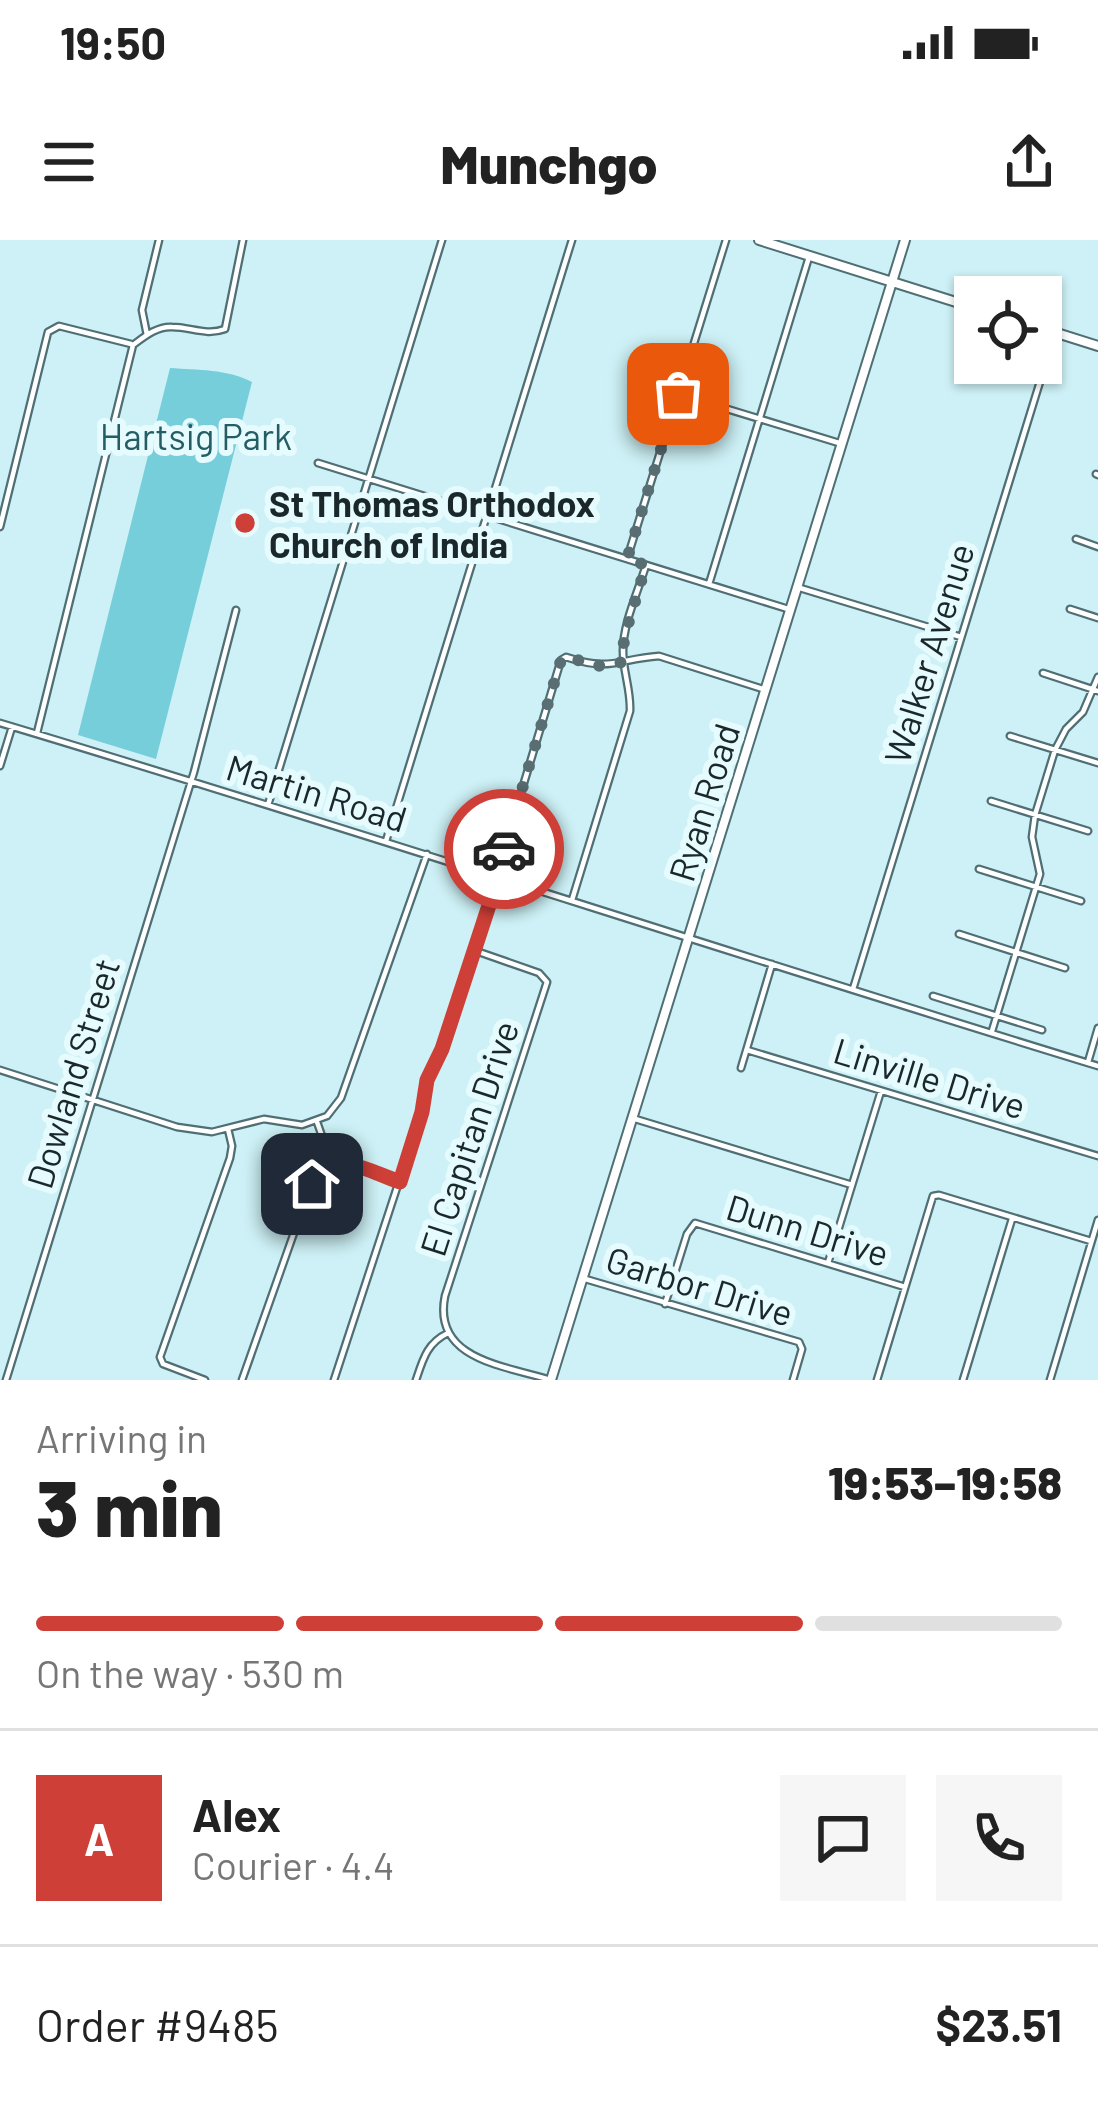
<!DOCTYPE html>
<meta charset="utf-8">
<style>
:root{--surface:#fff;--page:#f6f6f6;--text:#222;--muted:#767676;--line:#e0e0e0;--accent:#cd3f37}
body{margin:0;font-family:Barlow,sans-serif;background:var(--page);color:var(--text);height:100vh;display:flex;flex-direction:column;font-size:45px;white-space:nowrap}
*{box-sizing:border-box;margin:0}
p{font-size:39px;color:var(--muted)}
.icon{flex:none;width:66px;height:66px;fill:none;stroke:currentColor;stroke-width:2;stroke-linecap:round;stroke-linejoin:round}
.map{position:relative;height:1140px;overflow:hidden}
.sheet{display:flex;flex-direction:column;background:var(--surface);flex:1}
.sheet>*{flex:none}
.tools{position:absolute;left:954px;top:36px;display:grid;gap:24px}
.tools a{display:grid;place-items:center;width:108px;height:108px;border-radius:0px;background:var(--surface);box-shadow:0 3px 9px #0004;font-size:60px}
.pin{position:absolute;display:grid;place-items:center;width:102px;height:102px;color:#fff;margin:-51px;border-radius:24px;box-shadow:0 6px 18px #0006}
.courier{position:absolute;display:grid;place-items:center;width:120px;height:120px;margin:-60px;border:9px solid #cd3f37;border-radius:50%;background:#fff;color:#222;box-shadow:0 3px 15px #0007}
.overview em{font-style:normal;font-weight:800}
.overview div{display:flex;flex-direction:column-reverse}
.overview{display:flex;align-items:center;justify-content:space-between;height:204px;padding:0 36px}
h1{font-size:78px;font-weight:800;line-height:90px}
.bar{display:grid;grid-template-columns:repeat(4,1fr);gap:18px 12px;align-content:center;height:144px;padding:0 36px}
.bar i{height:15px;border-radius:9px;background:var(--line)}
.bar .active{background:var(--accent)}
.bar p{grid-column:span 4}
.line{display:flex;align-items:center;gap:30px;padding:0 36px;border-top:3px solid var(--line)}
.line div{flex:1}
.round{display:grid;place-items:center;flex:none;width:126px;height:126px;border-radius:0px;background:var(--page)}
.status{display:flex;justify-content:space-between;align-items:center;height:84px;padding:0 60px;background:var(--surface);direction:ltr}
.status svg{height:33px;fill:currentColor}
header{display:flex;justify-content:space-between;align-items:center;height:156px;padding:0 36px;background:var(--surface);font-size:54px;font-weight:800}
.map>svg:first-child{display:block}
</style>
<div class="status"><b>19:50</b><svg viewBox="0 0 49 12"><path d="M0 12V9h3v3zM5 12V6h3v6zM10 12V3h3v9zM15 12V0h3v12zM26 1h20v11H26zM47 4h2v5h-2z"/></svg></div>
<header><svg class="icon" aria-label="menu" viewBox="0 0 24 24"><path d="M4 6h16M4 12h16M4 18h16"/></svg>Munchgo<svg class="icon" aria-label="share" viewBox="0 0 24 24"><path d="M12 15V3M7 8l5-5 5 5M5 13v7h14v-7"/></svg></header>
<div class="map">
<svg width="1098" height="1140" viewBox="0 0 1098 1140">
<rect width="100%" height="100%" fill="#cdf1f6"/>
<path fill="#77cedb" d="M170,128C198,130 227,129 252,142L156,519L78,495Z"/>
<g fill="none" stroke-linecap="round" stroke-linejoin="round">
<defs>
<path id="minor" d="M147,95L142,70L159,0
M678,154L839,203
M318,223L788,369
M1096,234L1098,235
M0,287L48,92L59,86L131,104
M1076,299L1098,307
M627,319L726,0
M709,344L809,17
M800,348L961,397
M1070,369L1098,378
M1043,433L1098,451
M0,483C367,593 731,714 1098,826
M37,493L133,105C144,97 157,86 172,87C191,87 206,96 225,89L243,0
M1010,496L1098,523
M0,526L12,487
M991,561L1088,591
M268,565L442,0
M386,601L572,0
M979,629L1081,661
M572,660L630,471C631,450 623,432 623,411C623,383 638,352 646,325
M959,694L1065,728
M476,711L539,733L547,742L445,1056C432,1120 506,1126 551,1140
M853,749L1055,93
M933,756L1042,790
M992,791L1040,634L1032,597L1035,575L1055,510L1066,489L1083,472L1098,437
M747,810L1098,916
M1088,822L1098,788
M741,828L772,724
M0,830L177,887L212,892L264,879L302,885L327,876L341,858L427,614
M632,878L852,945
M317,882L333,927
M828,1023L881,851
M582,1038L799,1102L802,1109L793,1140
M665,1064L687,994L695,983L905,1047
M6,1140L194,532L236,370
M205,1140L163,1124L160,1117L230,918L232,906L228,889
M242,1140L307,956C327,906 363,929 399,942
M334,1140L422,871L427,840L442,809L497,644L498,629L561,420L566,417C612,432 617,419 659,416L766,450
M416,1140C423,1119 427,1103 448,1093
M877,1140L933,956L939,955L1091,1001
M963,1140L1012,979
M1050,1140L1098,980"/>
<path id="secondary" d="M759,0L975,68
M1041,88L1098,106
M551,1140L905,0"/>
</defs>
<use href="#minor" stroke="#4f6f74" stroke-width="9"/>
<use href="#secondary" stroke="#4f6f74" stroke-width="12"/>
<use href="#minor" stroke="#fff" stroke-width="4.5"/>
<use href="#secondary" stroke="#fff" stroke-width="8"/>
</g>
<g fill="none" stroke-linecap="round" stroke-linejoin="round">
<path stroke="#596e72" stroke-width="12" stroke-dasharray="0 21.6" d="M504,609L561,420L566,417L600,426L623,422L624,398L646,325L627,319L678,154"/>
<path stroke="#cd3f37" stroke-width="15" d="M312,944C341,910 365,930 400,942L422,872L427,840L442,809L496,644L504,609"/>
</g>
<circle fill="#cd3f37" stroke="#e6fbfe" stroke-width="4.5" cx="245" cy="283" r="12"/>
<g text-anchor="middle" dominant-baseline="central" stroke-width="12" stroke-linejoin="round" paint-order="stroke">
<g font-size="36" fill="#255d65" stroke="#e6fbfe">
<text x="196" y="195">Hartsig Park</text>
</g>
<g font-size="36" font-weight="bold" fill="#1b282b" stroke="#e6fbfe" text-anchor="start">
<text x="269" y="262">St Thomas Orthodox<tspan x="269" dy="41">Church of India</tspan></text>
</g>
<g font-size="36" fill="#1b282b" stroke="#e6fbfe">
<text transform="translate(928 413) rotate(-73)">Walker Avenue</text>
<text transform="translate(317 552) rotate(17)">Martin Road</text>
<text transform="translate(703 562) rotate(-73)">Ryan Road</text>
<text transform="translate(72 833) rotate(-73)">Dowland Street</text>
<text transform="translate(930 837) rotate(17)">Linville Drive</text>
<text transform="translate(468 898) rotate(-72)">El Capitan Drive</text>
<text transform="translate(808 989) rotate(17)">Dunn Drive</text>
<text transform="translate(700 1045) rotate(17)">Garbor Drive</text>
</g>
</g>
</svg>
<div class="tools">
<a><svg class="icon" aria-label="locate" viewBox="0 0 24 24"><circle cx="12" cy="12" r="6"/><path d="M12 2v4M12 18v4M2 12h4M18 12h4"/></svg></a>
</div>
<div class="pin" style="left:678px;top:154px;background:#ea580c"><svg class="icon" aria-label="bag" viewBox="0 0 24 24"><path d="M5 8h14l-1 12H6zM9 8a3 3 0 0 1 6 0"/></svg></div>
<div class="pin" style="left:312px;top:944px;background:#1f2937"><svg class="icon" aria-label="home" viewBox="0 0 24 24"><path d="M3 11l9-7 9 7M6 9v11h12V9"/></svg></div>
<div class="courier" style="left:504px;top:609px"><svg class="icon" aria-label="car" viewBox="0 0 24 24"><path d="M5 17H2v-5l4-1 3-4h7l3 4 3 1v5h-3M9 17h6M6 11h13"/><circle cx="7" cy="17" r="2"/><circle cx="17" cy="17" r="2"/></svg></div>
</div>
<section class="sheet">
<div class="overview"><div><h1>3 min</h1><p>Arriving in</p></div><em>19:53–19:58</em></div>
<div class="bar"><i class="active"></i><i class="active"></i><i class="active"></i><i></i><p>On the way · 530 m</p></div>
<div class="line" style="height:216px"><b class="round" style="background:var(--accent);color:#fff">A</b><div><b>Alex</b><p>Courier · 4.4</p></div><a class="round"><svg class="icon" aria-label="chat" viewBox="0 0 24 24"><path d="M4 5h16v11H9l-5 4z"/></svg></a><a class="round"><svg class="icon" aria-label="phone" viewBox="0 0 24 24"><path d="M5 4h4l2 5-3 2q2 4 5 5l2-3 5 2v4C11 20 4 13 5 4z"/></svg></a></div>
<div class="line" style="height:156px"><div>Order #9485</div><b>$23.51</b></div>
</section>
